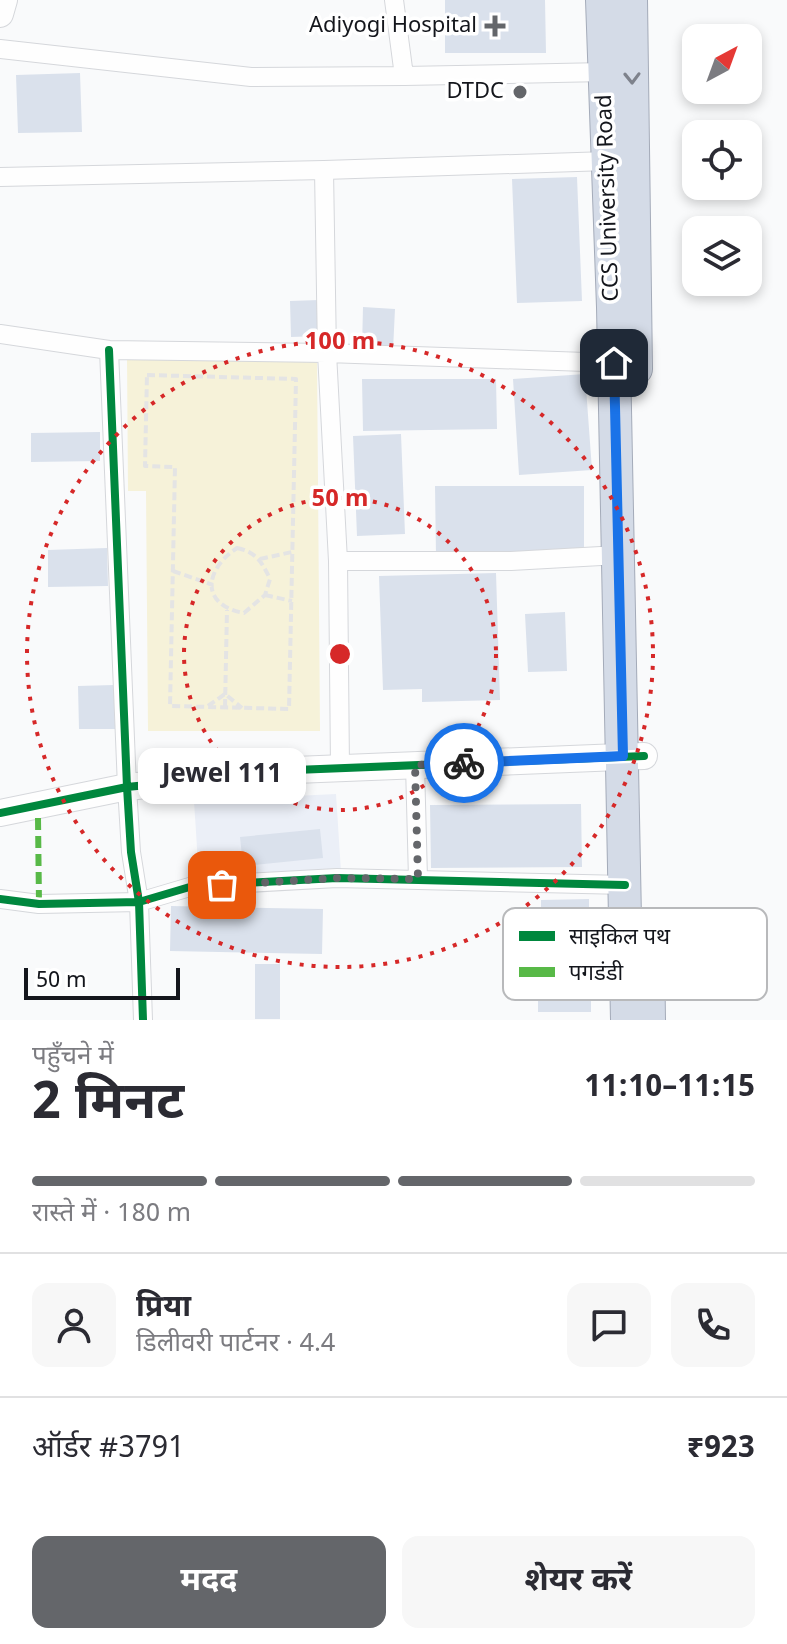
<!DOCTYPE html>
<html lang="hi">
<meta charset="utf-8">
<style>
:root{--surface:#fff;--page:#f7f7f7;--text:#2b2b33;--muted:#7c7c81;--line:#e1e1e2;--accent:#64666a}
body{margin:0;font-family:Georgia,"Noto Sans Devanagari",serif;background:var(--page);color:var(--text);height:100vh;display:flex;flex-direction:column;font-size:30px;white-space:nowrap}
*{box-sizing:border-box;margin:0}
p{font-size:26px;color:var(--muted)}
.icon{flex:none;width:44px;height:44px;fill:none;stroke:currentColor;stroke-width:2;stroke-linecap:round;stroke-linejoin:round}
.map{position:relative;height:1020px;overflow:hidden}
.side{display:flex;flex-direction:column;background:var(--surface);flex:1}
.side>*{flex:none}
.needle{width:52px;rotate:41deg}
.tools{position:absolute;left:682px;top:24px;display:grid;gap:16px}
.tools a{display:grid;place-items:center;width:80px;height:80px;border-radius:16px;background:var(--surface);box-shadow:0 4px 12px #0003;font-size:40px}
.scale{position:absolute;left:24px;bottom:20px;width:156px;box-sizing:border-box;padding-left:8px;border:4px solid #14161c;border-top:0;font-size:22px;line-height:28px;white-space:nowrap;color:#14161c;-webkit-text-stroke:6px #fff;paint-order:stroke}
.pin{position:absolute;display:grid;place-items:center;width:68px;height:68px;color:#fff;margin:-34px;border-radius:16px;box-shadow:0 4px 12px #0006}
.courier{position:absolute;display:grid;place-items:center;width:80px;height:80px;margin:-40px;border:6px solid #1a73e8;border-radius:50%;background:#fff;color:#222;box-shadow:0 2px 10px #0007}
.bubble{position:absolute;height:56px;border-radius:16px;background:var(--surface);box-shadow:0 4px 12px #0003;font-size:26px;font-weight:700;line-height:56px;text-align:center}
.overview em{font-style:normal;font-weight:700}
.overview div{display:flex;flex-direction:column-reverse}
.overview{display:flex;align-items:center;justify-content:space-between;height:136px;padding:0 32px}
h1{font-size:52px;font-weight:700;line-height:60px}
.bar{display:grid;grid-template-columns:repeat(4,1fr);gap:12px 8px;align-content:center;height:96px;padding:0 32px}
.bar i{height:10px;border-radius:6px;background:var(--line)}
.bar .active{background:var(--accent)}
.bar p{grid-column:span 4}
.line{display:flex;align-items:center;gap:20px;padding:0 32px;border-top:2px solid var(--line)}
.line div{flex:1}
.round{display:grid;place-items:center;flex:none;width:84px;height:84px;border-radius:16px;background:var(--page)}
.cta{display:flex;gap:16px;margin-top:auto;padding:16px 32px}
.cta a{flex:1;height:92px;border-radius:16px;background:var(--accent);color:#fff;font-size:32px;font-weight:700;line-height:92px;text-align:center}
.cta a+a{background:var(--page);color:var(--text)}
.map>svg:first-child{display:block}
</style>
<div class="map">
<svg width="787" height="1020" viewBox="0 0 787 1020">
<rect width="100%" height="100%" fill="#f9fafb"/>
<path fill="#ebeff7" d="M336,794L341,872L199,879L194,801Z"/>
<path fill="#f6f2d9" d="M127,358H317L320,731H148L146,491H128Z"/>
<path fill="#dae1ec" d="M445,0H545L546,53H445Z
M80,73L82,132L18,133L16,75Z
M577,177L582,301L517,303L512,179Z
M319,300L320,336L291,337L290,301Z
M363,307L395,309L393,350L362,348Z
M585,374L592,470L519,475L513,379Z
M362,379H496L497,429L363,431Z
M100,432V461L31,462V433Z
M401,434L405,534L357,536L353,436Z
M435,486H584V556L436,555Z
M107,548L108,586L48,587V550Z
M496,573L500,700L422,702V689L383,690L379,576Z
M565,612L567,671L528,672L525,614Z
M114,685L115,729H79L78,686Z
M581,804L582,867L431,868L430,805Z
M320,829L323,858L243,866L240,837Z
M589,899V946L541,947V900Z
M171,906L323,909L322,954L170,951Z
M538,956L591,957V1012H538Z
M255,964H280V1019H255Z"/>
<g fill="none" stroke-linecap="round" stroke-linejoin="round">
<defs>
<path id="street" d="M394,0L404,76L605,72
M0,49L251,77L404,76
M324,170L327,353L338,561L340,768
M0,177L324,170L608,161
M0,334L109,350L327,353L614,363
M109,350L127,787L131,852L139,902L143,1020
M338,561H511L619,555
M415,765L418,879
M0,899L39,904L139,902L193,886L337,878L625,885"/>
<path id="secondary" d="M0,14L4,0
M0,813L127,787L295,770L644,756"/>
<path id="highway" d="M602,0L613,307L627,1020
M631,0L636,369
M648,947L649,1020"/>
</defs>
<use href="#street" stroke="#d5d7db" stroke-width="20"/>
<use href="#secondary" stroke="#d5d7db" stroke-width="28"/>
<use href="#highway" stroke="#a4abb9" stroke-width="34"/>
<path stroke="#e4e4e4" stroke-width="4" stroke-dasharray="8 4" stroke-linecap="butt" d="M147,375L296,379L289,709L170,706L175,467L145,466Z
M237,548C256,552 262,562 270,579L265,595L244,613C200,605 204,570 237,548Z
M260,559L292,552
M173,571L213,585
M265,595L292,601
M208,706L225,694L242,708
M225,707L227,610"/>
<use href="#street" stroke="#fefefe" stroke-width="18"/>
<use href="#secondary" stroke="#fefefe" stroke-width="26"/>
<use href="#highway" stroke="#d4dbe7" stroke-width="32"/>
<path stroke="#58b947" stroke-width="6" stroke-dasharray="12 6" stroke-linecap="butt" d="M38,818L39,904"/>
<defs>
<path id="cycleway" d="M109,350L127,787L131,852L139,902L143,1020
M0,813L127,787L295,770L644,756
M0,899L39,904L139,902L193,886L337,878L625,885"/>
</defs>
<use href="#cycleway" stroke="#fff" stroke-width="13"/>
<use href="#cycleway" stroke="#00873e" stroke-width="8"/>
</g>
<defs><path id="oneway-chevron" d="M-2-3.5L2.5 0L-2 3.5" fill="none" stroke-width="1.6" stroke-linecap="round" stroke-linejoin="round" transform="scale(2)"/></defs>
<use stroke="#7e828c" href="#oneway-chevron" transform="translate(632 78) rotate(89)"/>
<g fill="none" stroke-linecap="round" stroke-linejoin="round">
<path stroke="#64666a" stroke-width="8" stroke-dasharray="0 14.4" d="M222,885L337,878L418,879L415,765L464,763"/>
<path stroke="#1a73e8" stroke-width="10" d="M464,763L623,756L614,363"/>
</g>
<g fill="none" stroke="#d62828" stroke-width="4" stroke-dasharray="4 8">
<circle cx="340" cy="654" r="156"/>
<circle cx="340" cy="654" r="313"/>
</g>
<g fill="#64666a" stroke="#fff" stroke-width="3">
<path d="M491 14h8v8h8v8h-8v8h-8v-8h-8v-8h8z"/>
<circle cx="520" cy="92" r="8"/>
</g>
<g text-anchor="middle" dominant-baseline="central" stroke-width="7" stroke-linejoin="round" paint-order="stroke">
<g font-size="22" fill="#14161c" stroke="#fff" text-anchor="end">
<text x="477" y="26">Adiyogi Hospital</text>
<text x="504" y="92">DTDC</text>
</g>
<g font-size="22" fill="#14161c" stroke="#fff">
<text transform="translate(609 198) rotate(-92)">CCS University Road</text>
</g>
</g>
<rect x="503" y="908" width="264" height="92" rx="12" fill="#fff" stroke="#b8b9bb" stroke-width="2"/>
<rect x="519" y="931" width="36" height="10" fill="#00873e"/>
<rect x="519" y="967" width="36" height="10" fill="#58b947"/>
<g font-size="22" fill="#14161c">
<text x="569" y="944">साइकिल पथ</text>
<text x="569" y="980">पगडंडी</text>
</g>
<circle cx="340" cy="654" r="12" fill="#d62828" stroke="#fff" stroke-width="4"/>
<g font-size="24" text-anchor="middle" font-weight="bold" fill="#d62828" stroke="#fff" stroke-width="7" stroke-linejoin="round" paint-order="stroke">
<text x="340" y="349">100 m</text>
<text x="340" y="506">50 m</text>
</g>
</svg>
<div class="tools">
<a><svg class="needle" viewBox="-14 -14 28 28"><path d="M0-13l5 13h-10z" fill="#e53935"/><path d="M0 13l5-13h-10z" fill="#7c7c81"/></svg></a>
<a><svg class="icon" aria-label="locate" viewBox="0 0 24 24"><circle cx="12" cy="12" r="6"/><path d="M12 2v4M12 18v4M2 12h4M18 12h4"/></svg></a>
<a><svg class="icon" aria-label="layers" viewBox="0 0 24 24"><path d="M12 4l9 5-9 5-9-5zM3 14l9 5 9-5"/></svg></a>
</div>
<div class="scale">50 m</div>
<div class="pin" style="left:222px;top:885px;background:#ea580c"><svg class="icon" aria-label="bag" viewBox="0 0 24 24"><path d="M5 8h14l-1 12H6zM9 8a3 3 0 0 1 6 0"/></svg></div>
<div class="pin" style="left:614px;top:363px;background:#1f2937"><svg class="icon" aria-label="home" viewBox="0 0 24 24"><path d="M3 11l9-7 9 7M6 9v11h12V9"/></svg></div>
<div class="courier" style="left:464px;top:763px"><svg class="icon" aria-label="bike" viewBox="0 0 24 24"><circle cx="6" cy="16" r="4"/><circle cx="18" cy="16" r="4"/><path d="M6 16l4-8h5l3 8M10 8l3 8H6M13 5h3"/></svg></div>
<div class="bubble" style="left:138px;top:748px;width:168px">Jewel 111</div>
</div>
<section class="side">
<div class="overview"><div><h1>2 मिनट</h1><p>पहुँचने में</p></div><em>11:10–11:15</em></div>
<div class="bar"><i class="active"></i><i class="active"></i><i class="active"></i><i></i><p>रास्ते में · 180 m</p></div>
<div class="line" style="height:144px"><a class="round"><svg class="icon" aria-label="person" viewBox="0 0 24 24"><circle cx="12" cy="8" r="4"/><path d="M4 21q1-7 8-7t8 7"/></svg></a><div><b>प्रिया</b><p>डिलीवरी पार्टनर · 4.4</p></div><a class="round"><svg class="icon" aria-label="chat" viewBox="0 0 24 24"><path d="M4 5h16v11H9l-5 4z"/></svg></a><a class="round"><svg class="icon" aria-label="phone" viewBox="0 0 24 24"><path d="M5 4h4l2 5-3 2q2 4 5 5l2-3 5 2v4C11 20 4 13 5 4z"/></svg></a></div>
<div class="line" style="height:104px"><div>ऑर्डर #3791</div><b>₹923</b></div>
<div class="cta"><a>मदद</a><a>शेयर करें</a></div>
</section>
